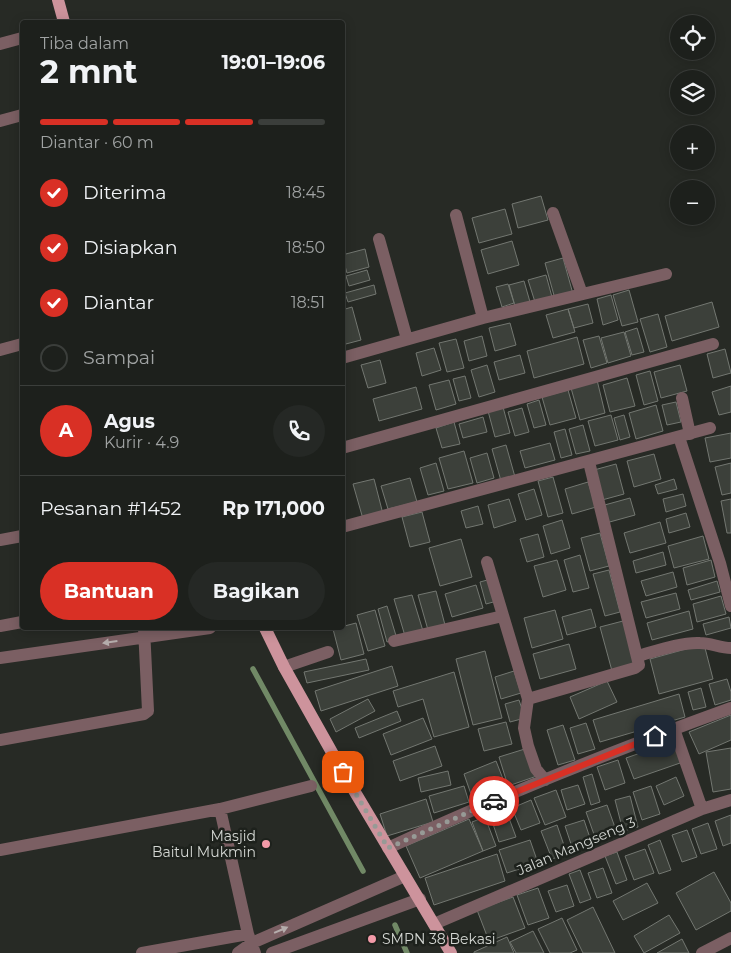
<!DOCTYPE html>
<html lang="id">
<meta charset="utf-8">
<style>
:root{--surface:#1d201c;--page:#252825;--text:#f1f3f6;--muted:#a0a3a3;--line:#3b3e3b;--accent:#d93025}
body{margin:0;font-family:Montserrat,sans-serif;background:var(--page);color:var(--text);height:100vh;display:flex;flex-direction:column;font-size:19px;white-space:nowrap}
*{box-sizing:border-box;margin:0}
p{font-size:16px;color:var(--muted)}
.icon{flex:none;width:28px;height:28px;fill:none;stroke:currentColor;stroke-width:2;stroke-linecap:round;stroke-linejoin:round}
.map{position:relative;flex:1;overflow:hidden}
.drawer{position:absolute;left:20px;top:20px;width:325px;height:610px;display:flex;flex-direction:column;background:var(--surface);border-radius:5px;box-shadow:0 2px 12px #0003,0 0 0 1px var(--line)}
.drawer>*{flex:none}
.buttons{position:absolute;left:670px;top:15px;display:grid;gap:10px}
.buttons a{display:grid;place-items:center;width:45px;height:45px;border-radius:50%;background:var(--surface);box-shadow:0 2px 12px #0003,0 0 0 1px var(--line);font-size:25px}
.pin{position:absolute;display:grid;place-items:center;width:42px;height:42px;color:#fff;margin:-21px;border-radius:10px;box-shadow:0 2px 8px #0006}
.courier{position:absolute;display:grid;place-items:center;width:50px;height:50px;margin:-25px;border:4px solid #d93025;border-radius:50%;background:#fff;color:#222;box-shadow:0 1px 6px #0007}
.summary em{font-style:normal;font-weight:700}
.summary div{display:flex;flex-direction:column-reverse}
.summary{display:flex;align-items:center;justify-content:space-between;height:85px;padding:0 20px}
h1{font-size:32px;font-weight:700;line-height:38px}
.bar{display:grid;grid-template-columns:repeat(4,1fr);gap:8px 5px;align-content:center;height:60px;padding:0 20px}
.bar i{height:6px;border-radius:4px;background:var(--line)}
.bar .active{background:var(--accent)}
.bar p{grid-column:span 4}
.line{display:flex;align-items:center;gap:12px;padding:0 20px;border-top:1px solid var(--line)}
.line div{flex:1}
.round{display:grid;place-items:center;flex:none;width:52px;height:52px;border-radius:26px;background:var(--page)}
ol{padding:0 20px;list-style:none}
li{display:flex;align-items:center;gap:15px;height:55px}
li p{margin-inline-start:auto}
li .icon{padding:5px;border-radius:50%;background:var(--accent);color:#fff;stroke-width:4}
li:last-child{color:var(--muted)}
li i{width:28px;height:28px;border:2px solid var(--line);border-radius:50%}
.primary-button{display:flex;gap:10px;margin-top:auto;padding:10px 20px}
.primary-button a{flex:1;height:58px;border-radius:30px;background:var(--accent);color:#fff;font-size:20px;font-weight:700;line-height:58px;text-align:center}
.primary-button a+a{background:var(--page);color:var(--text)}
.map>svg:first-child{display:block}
</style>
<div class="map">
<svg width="731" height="953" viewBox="0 0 731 953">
<rect width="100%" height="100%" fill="#272a25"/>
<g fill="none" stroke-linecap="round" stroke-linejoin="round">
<path stroke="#718966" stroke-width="5.5" d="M253,669L363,871
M395,925L407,953"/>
</g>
<path fill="#3c403a" stroke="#737771" d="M541,196L548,220L518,228L512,204Z
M505,209L512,234L479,243L472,218Z
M512,241L519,265L488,274L481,250Z
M365,249L369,267L347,273L342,255Z
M563,258L573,294L555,299L545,263Z
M367,270L370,280L349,286L346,276Z
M546,275L552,297L535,302L528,280Z
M524,281L530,302L515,306L509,285Z
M508,284L514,303L502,307L496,287Z
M374,285L376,294L348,302L345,293Z
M629,290L638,322L622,326L613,295Z
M611,295L618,320L603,325L597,299Z
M712,302L719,327L672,341L665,316Z
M588,304L593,323L574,328L568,309Z
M352,307L361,340L342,345V310Z
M568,309L575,332L553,338L546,315Z
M658,314L667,347L650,352L640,319Z
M510,323L516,345L495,351L489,328Z
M637,328L644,352L632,355L625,332Z
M624,332L631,356L608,363L601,338Z
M482,336L487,356L469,361L464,341Z
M599,336L607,363L591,368L583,340Z
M577,337L584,364L534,378L527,351Z
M456,339L464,368L447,372L439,343Z
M434,348L441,370L422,376L416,353Z
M725,349L731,373L713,378L707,354Z
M520,355L525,373L499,380L494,362Z
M380,360L386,383L368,388L361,365Z
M487,365L495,392L479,397L471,370Z
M680,365L687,391L661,398L654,372Z
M650,371L658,401L644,405L636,375Z
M465,376L471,398L459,401L453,379Z
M627,378L635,406L610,412L603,385Z
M449,380L456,404L436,410L429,385Z
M597,380L605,413L580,420L571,388Z
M731,386V412L719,415L712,392Z
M416,387L422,409L379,421L373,399Z
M568,390L576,418L550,425L542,397Z
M539,400L546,425L534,428L527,404Z
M676,402L681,422L667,425L662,405Z
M656,405L663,431L636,439L629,413Z
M503,407L510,433L495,437L488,411Z
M522,408L529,432L515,436L508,412Z
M611,415L618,440L595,446L588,421Z
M624,415L630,437L620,440L614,418Z
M483,417L487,432L463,438L459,424Z
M454,422L460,444L442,448L436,428Z
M583,425L590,451L576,454L569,429Z
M565,429L572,455L561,458L554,432Z
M731,433V458L710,462L705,438Z
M550,443L555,460L525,468L520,451Z
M506,445L515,477L501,481L492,449Z
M464,451L473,483L448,489L439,458Z
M487,453L494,478L477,483L470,458Z
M654,454L661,479L634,487L627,461Z
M436,463L444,491L428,495L420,468Z
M731,463V493L722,495L715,467Z
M616,464L624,494L602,500L594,470Z
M553,477L563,513L548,517L538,481Z
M410,478L417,502L388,509L381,486Z
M374,479L383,514L363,519L353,484Z
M674,479L677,489L658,494L655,485Z
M588,482L596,507L572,514L565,489Z
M534,489L542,515L526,520L518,494Z
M683,494L686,506L666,512L663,499Z
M630,498L635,515L606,523L601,506Z
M509,499L516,521L494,528L488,505Z
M731,499V533H727L721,501Z
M478,506L483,524L466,528L461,511Z
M422,512L430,542L410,547L402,517Z
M686,513L690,527L669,533L666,519Z
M562,520L570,548L551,554L543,526Z
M660,522L666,543L630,553L624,533Z
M600,533L609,566L590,571L581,538Z
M538,534L544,557L527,562L520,539Z
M703,536L709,559L674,568L668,546Z
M461,539L472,577L440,586L429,548Z
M663,552L666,565L636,573L633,561Z
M580,555L589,588L573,592L564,560Z
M557,560L566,590L543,597L534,566Z
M711,560L715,577L687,585L683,568Z
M609,570L620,612L605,616L593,574Z
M673,572L677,587L646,596L641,581Z
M491,579L497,601L486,604L480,582Z
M717,581L720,592L691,600L688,590Z
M476,585L483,608L452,617L445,594Z
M436,591L445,625L428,630L418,595Z
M676,593L680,609L646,618L641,602Z
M412,595L423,631L405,636L394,599Z
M721,596L726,614L697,622L693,604Z
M387,606L397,639L387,642L378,609Z
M591,609L596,627L567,635L562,617Z
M375,610L385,646L368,651L357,615Z
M555,610L563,639L532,648L524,618Z
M689,611L693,629L652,640L647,623Z
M729,617L731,628L706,635L703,624Z
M623,621L635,665L612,671L600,627Z
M356,623L364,654L341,660L333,629Z
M569,644L576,669L540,679L533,654Z
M704,644L713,679L659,694L650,659Z
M485,651L502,718L473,725L456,659Z
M366,659L369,670L307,683L304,672Z
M392,666L398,686L321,711L315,691Z
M514,671L521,693L501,699L495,677Z
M454,672L469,727L434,737L423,699L398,707L393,691Z
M727,679L731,692V700L715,705L709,684Z
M607,681L617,702L579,719L570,697Z
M701,688L706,707L693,710L688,692Z
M679,694L685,717L600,742L593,720Z
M368,699L375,711L336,732L330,719Z
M519,700L525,718L510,722L505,704Z
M397,711L401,721L359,738L355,728Z
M731,715V740L699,754L689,732Z
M423,718L432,739L391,755L383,734Z
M506,722L512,744L484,751L478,729Z
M586,723L595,749L578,754L570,728Z
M563,725L575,760L558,765L547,730Z
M675,741L683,762L634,779L626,758Z
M435,746L442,766L400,781L393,761Z
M528,748L537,776L508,786L499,757Z
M731,748V789L713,792L706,752Z
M618,760L625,783L605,790L597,767Z
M496,761L505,784L472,797L464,774Z
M448,771L451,785L421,792L418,778Z
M592,774L600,802L591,805L583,777Z
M676,777L684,796L664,805L656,786Z
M578,785L585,804L567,810L561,790Z
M464,786L469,802L434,813L429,796Z
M651,786L660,814L642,820L633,792Z
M556,790L566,817L545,825L534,798Z
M630,796L638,827L623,831L615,800Z
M426,799L433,822L387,836L380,814Z
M531,800L540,823L521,830L512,808Z
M607,805L617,833L596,840L586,812Z
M506,810L516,837L499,842L490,815Z
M731,815V843L723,846L715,821Z
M485,817L496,846L483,851L472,822Z
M469,819L483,851L420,878L406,846Z
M584,820L591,841L572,847L565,826Z
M708,823L717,849L701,854L692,829Z
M557,825L567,854L552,859L541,831Z
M687,830L697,857L682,862L672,835Z
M530,840L538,863L507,873L499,850Z
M660,840L671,870L659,874L648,845Z
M645,849L654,873L634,880L625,856Z
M617,852L627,880L616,884L605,856Z
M497,854L505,881L434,905L425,878Z
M603,868L612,893L597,898L588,873Z
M580,870L591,899L580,903L569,874Z
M714,872L731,903V911L696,930L676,893Z
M647,883L658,903L623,920L613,901Z
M567,885L574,906L556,912L548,891Z
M538,888L549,918L528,925L517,895Z
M513,897L525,928L489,941L477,910Z
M593,907L615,953H583L567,920Z
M669,915L680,933L644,953L634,936Z
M562,918L577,950L570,953H550L538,929Z
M533,931L544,953H516L510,942Z
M507,937L514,953H474V952Z
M682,939L689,953H657Z"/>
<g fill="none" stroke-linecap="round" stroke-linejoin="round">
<path stroke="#7b5f63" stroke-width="12" d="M0,44L22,38
M0,121L22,115
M553,213L582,294
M456,215L483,318
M379,239L407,339
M0,350L22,344
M342,358L483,318L666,274
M682,398L690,434
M679,437L720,563L731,606
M342,448L713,344
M342,527L710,428
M0,540L22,536
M487,562L528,699L524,728L528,746L536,769L545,780
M0,626L22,622
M394,641L503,616
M638,656C656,651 681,642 700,643C711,643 720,648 731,648
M0,658L210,628
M284,667L328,652
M528,699L635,668L639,665L589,462
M674,729L702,809
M0,740L144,714L148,711L144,628
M220,809L248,934L255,953
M388,848C500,796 615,750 731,708
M0,850L220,809L311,786
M434,924L702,809L731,800
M142,953L248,934
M238,953L252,943L405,876
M272,953L420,899
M702,953L731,938"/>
<path stroke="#cd939c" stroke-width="12" d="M58,0L64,22
M265,628L284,667L343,772L451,953"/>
</g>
<defs><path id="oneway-solid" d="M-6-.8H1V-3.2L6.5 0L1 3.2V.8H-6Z" transform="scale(1.25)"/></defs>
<g fill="#b5adac">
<use href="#oneway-solid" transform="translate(110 642) rotate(172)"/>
<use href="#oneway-solid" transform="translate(281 930) rotate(-23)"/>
</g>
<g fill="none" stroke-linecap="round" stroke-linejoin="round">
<path stroke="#979a96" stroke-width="5" stroke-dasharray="0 9" d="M343,772L388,848L494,801"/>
<path stroke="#d93025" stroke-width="6" d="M494,801L655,736"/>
</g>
<g fill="#f39aa8" stroke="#1d211c" stroke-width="2">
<circle cx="266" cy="844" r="5"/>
<circle cx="372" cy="939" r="5"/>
</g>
<g text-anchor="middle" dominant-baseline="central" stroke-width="5" stroke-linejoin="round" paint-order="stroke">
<g font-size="14" fill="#d4d7d3" stroke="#1d211c" text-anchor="end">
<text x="256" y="836">Masjid<tspan x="256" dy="16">Baitul Mukmin</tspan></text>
<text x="382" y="939" text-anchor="start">SMPN 38 Bekasi</text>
</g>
<g font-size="14" fill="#d4d7d3" stroke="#1d211c">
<text transform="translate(576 846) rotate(-23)">Jalan Mangseng 3</text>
</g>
</g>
</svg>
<div class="buttons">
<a><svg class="icon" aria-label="locate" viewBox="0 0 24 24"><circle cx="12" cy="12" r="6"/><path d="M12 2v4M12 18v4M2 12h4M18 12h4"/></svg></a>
<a><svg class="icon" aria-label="layers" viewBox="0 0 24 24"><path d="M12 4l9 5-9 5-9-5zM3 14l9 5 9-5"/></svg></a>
<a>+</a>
<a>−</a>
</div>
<div class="pin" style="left:343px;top:772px;background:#ea580c"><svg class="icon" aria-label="bag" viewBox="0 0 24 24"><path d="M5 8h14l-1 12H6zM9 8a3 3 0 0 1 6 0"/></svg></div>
<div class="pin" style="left:655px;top:736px;background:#1f2937"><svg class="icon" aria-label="home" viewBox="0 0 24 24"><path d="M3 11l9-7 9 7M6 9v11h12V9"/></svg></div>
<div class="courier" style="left:494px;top:801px"><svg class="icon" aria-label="car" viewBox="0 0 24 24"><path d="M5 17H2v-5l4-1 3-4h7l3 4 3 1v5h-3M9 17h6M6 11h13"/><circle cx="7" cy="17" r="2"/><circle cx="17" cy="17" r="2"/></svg></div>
<section class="drawer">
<div class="summary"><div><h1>2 mnt</h1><p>Tiba dalam</p></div><em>19:01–19:06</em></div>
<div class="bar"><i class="active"></i><i class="active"></i><i class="active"></i><i></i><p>Diantar · 60 m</p></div>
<ol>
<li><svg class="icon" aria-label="check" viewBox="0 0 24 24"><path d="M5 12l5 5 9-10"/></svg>Diterima<p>18:45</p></li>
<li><svg class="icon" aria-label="check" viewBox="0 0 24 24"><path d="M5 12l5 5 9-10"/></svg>Disiapkan<p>18:50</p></li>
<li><svg class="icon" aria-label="check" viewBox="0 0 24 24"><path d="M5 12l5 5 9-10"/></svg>Diantar<p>18:51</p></li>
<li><i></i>Sampai</li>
</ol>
<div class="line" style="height:90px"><b class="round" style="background:var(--accent);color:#fff">A</b><div><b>Agus</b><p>Kurir · 4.9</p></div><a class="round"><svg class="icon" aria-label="phone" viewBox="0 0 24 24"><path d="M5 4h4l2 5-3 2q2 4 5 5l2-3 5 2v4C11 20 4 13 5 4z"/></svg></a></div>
<div class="line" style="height:65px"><div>Pesanan #1452</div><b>Rp 171,000</b></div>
<div class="primary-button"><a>Bantuan</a><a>Bagikan</a></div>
</section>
</div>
